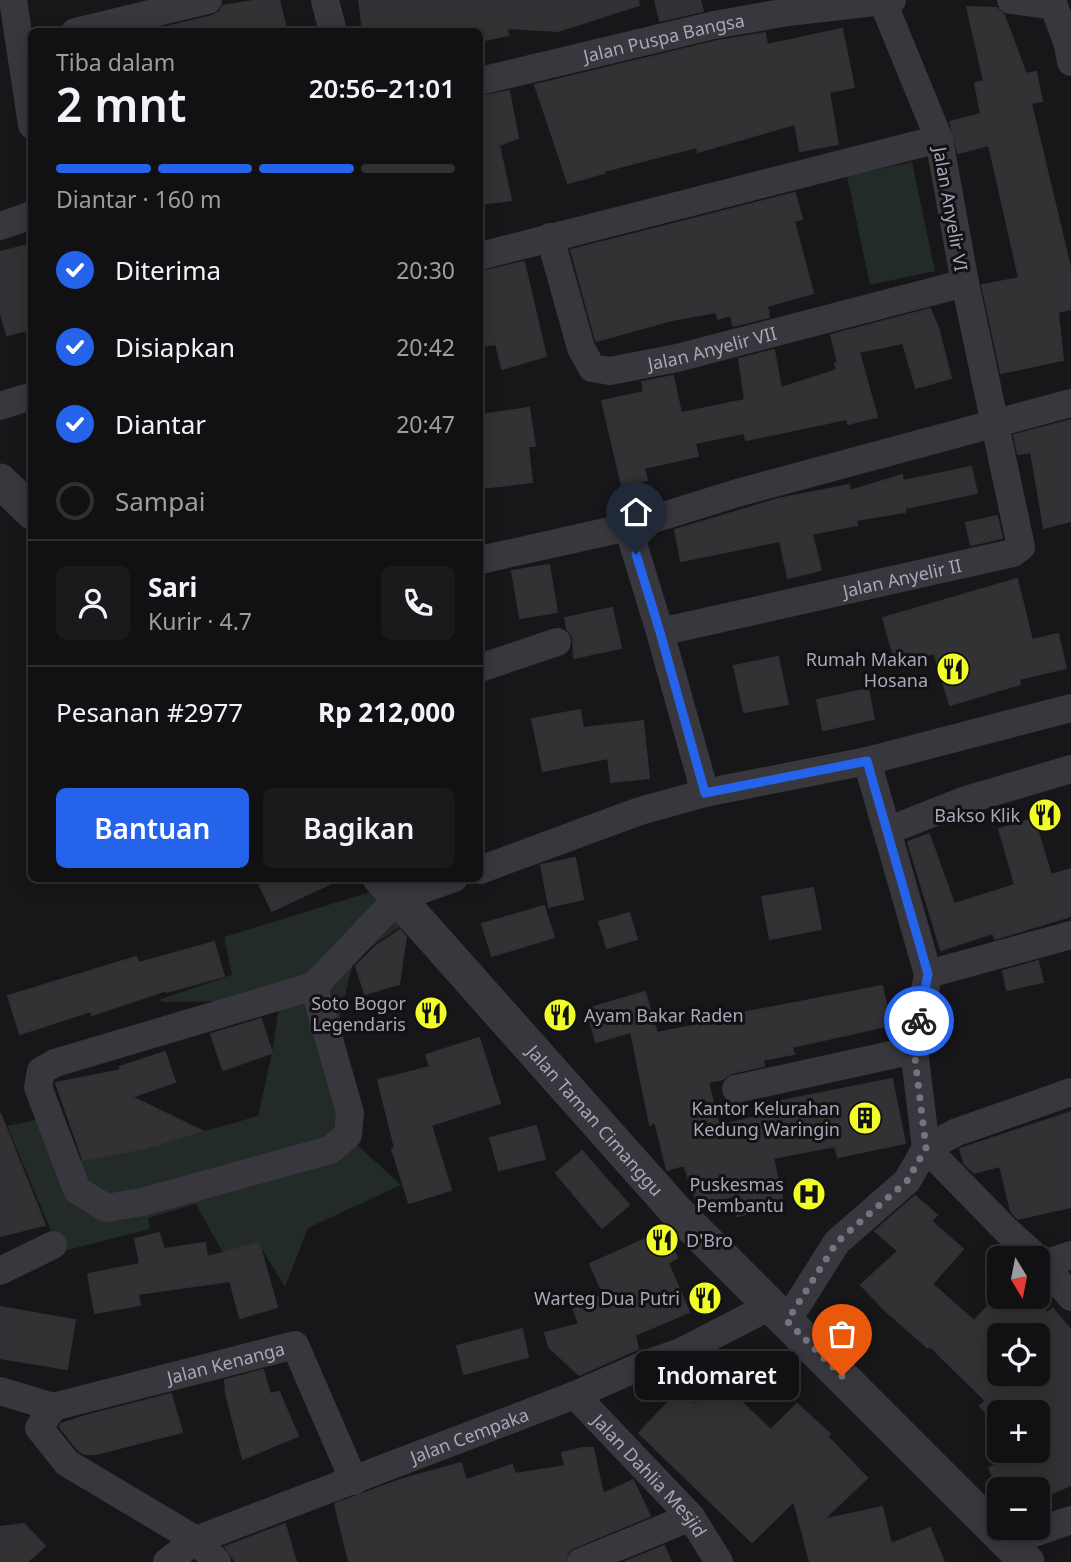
<!DOCTYPE html>
<html lang="id">
<meta charset="utf-8">
<style>
:root{--surface:#111012;--page:#1a191b;--text:#f1f3f6;--muted:#9c9d9f;--line:#303032;--accent:#2563eb}
body{margin:0;font-family:"Noto Sans",sans-serif;background:var(--page);color:var(--text);height:100vh;display:flex;flex-direction:column;font-size:26px;white-space:nowrap}
*{box-sizing:border-box;margin:0}
p{font-size:23px;color:var(--muted)}
.icon{flex:none;width:38px;height:38px;fill:none;stroke:currentColor;stroke-width:2;stroke-linecap:round;stroke-linejoin:round}
.map{position:relative;flex:1;overflow:hidden}
.side{position:absolute;left:28px;top:28px;width:455px;height:854px;display:flex;flex-direction:column;background:var(--surface);border-radius:10px;box-shadow:0 4px 18px #0003,0 0 0 2px var(--line)}
.side>*{flex:none}
.needle{width:46px;rotate:170deg}
.controls{position:absolute;left:987px;top:1246px;display:grid;gap:14px}
.controls a{display:grid;place-items:center;width:63px;height:63px;border-radius:10px;background:var(--surface);box-shadow:0 4px 18px #0003,0 0 0 2px var(--line);font-size:35px}
.pin{position:absolute;display:grid;place-items:center;width:60px;height:60px;color:#fff;margin:-72px -30px;border-radius:50% 50% 50% 0;rotate:-45deg;box-shadow:0 0 7px #0007}
.pin .icon{rotate:45deg}
.courier{position:absolute;display:grid;place-items:center;width:70px;height:70px;margin:-35px;border:5px solid #2563eb;border-radius:50%;background:#fff;color:#222;box-shadow:0 2px 9px #0007}
.bubble{position:absolute;height:49px;border-radius:10px;background:var(--surface);box-shadow:0 4px 18px #0003,0 0 0 2px var(--line);font-size:23px;font-weight:600;line-height:49px;text-align:center}
.overview em{font-style:normal;font-weight:600}
.overview div{display:flex;flex-direction:column-reverse}
.overview{display:flex;align-items:center;justify-content:space-between;height:119px;padding:0 28px}
h1{font-size:46px;font-weight:600;line-height:52px}
.bar{display:grid;grid-template-columns:repeat(4,1fr);gap:10px 7px;align-content:center;height:84px;padding:0 28px}
.bar i{height:9px;border-radius:5px;background:var(--line)}
.bar .on{background:var(--accent)}
.bar p{grid-column:span 4}
.line{display:flex;align-items:center;gap:18px;padding:0 28px;border-top:2px solid var(--line)}
.line div{flex:1}
.round{display:grid;place-items:center;flex:none;width:74px;height:74px;border-radius:10px;background:var(--page)}
ol{padding:0 28px;list-style:none}
li{display:flex;align-items:center;gap:21px;height:77px}
li p{margin-inline-start:auto}
li .icon{padding:7px;border-radius:50%;background:var(--accent);color:#fff;stroke-width:4}
li:last-child{color:var(--muted)}
li i{width:38px;height:38px;border:4px solid var(--line);border-radius:50%}
.primary-button{display:flex;gap:14px;margin-top:auto;padding:14px 28px}
.primary-button a{flex:1;height:80px;border-radius:10px;background:var(--accent);color:#fff;font-size:28px;font-weight:600;line-height:80px;text-align:center}
.primary-button a+a{background:var(--page);color:var(--text)}
.map>svg:first-child{display:block}
</style>
<div class="map">
<svg width="1071" height="1562" viewBox="0 0 1071 1562">
<rect width="100%" height="100%" fill="#171618"/>
<path fill="#222b27" d="M912,162L935,271L870,285L847,176Z
M377,890L405,923L354,959L330,1057L352,1140L401,1185L308,1228L285,1287L259,1244L223,1253L196,1204L148,1218L150,1229L60,1252L7,1126L60,1115L69,1163L138,1150L258,1116L272,1053L280,1000L165,1002L158,1000L232,975L224,937Z"/>
<path fill="#323134" stroke="#323034" stroke-width="2" fill-rule="evenodd" d="M259,0H279L287,32H171L170,26L212,16L219,12L223,6Z
M359,0H638L639,5L558,31L507,28L508,35L480,41V32H363Z
M655,0H700L703,11L660,21Z
M967,7L997,8L1004,15L1026,74L1036,72L1042,101L1031,103L1071,271V309L1058,312L1063,360L1001,373L982,285L1019,278L989,145L958,153L950,122L981,114L975,83L984,81Z
M842,29L854,87L829,92L838,144L800,151L795,124L698,152L697,147L604,171V173L568,183L535,85L717,41L765,33L767,45Z
M509,91L518,138L499,145L511,200L480,204V97Z
M795,193L802,219L794,221L813,293L767,306L769,317L733,326L731,315L718,319L716,312L672,320L596,341L571,250Z
M32,244V329L7,335L0,311V252Z
M524,262L546,356L502,369L496,344L480,346V272Z
M930,309L938,327L951,378L916,388L903,343L859,352L877,417L848,424L847,419L746,440L744,433L695,443L698,456L644,468L647,480L622,486L602,401L644,392L642,382L673,376L681,413L745,400L739,359L774,350L781,388L837,370L835,363H838L831,335Z
M529,408L535,446H528L532,482L482,488L480,465V415Z
M1071,420V521L1044,528L1031,452L1018,454L1014,435Z
M971,467L977,493L905,508V512L856,520L857,525L812,534L821,570L788,578L780,541L681,561L675,530L778,499L849,485L850,491L902,475L903,481Z
M997,516L1002,538L971,545L966,523Z
M549,565L557,612L520,618L512,571Z
M1017,579L1032,640L1058,634L1066,668L1019,679L1020,684L950,705L934,653L896,664L883,618Z
M612,608L621,648L574,658L573,637L567,629L565,618Z
M778,657L788,704L744,712L734,666Z
M868,689L874,719L823,730L817,700Z
M580,710L583,728L643,721L649,778L611,782L608,758L543,771L532,719Z
M1034,819L1051,875L1071,869V916L995,939L993,933L941,950L908,842L929,834L954,904L1015,885L999,829Z
M575,858L583,899L549,907L541,865Z
M256,878H342L272,911Z
M813,888L821,929L770,939L762,897Z
M544,906L554,937L492,956L482,924Z
M629,913L637,939L607,948L599,922Z
M400,930L406,937L399,984L365,994L356,966L376,946Z
M214,942L224,976L167,992V990L92,1015L91,1011L20,1034L8,996L136,957L139,963Z
M1038,961L1043,982L1007,990L1003,971Z
M882,986L891,1025L792,1047L794,1054L763,1060L764,1066L732,1073L723,1079L708,1082L719,1126L768,1114L766,1104L892,1079L905,1143L838,1157L835,1146L773,1158L784,1206L737,1216L733,1196L698,1205L684,1165L667,1170L655,1122L650,1125L631,1032L596,1042L587,1009L645,992L657,1033L702,1024L701,1021Z
M261,1019L272,1053L223,1070L211,1034Z
M479,1038L500,1103L431,1125L451,1190L409,1203L392,1149L395,1148L378,1080L430,1067L426,1055Z
M165,1052L175,1082L132,1097L202,1131L142,1149L83,1160L56,1083L121,1070L120,1067Z
M1071,1112V1207L1018,1219L1011,1211L1000,1166L974,1173L964,1163L960,1149Z
M0,1113L45,1225L0,1236Z
M536,1126L545,1159L499,1170L490,1138Z
M582,1151L629,1205L602,1228L556,1173Z
M915,1196L937,1215L931,1221L963,1249L932,1284L974,1321L997,1297H1031L1047,1313L1053,1309L1071,1330V1485L1038,1499V1489L999,1491L989,1468L1025,1453L1023,1451H1038V1412H999V1426L980,1406L986,1401L930,1346L928,1348L886,1311L861,1285L898,1251L875,1231ZM999,1335H1038V1374H999Z
M665,1230L677,1258L668,1263L689,1312L635,1335L638,1349L579,1375L549,1347L545,1333L579,1324L573,1307L604,1295L590,1264Z
M159,1233L164,1249L205,1243L207,1257L259,1243L277,1307L240,1318L230,1281L138,1294L140,1305L95,1313L88,1274L140,1264L135,1239Z
M0,1307L75,1320L67,1369L0,1358Z
M522,1329L528,1357L464,1374L457,1346Z
M263,1370L270,1394L279,1392L298,1436L243,1459L226,1394L225,1380Z
M718,1380L771,1430L797,1404L830,1434L827,1436L867,1478L823,1520L882,1507L891,1544L930,1528L944,1562H810L794,1501L752,1542L639,1433L678,1392L694,1405Z
M171,1394L182,1432L96,1454H85L78,1450L60,1427L61,1424L85,1416Z
M583,1448H593L603,1494L633,1480L650,1516L575,1547L568,1552L565,1562H349L335,1504L403,1479L461,1463L466,1480L512,1465L515,1474L565,1466L562,1453Z
M24,1524L45,1546L27,1562H0V1527Z
M285,1524L296,1562H236L225,1547Z
M664,1546L671,1562H625Z"/>
<g fill="none" stroke-linecap="round" stroke-linejoin="round">
<g stroke="#38373d" stroke-width="28">
<path d="M13,0L32,125"/>
<path d="M325,0L333,32"/>
<path d="M1011,0L1054,6L1068,45L1071,62"/>
<path d="M75,32L208,0"/>
<path id="s1" d="M480,81L714,25L788,12L892,0"/>
<path d="M0,226L32,215"/>
<path id="s2" d="M550,237L581,348L592,368L610,371L677,358L965,283"/>
<path d="M480,256L939,139"/>
<path d="M0,406L32,396"/>
<path d="M628,527L660,632L705,793"/>
<path d="M480,560L628,527L737,493L1071,403"/>
<path id="s3" d="M660,632L1013,553L1021,547L965,283L939,139L882,0"/>
<path d="M480,668L557,642"/>
<path d="M867,761L928,974L914,1050L926,1148L1007,1231L1044,1264L1071,1297"/>
<path d="M887,831L963,801L1071,769"/>
<path d="M480,870L640,811L705,793L867,761L1071,708"/>
<path d="M928,974L1071,935"/>
<path d="M314,986L350,1113L348,1135L330,1150L142,1202L106,1208L77,1190L38,1087L41,1071L55,1063L314,986L398,898L454,878"/>
<path d="M736,1089L914,1050"/>
<path d="M1044,1264L1071,1255"/>
<path d="M0,1271L53,1245"/>
<path d="M787,1321L837,1242L907,1181L926,1148L957,1132L1071,1092"/>
<path d="M0,1391L53,1407"/>
<path id="s4" d="M575,1395L691,1517L719,1562"/>
<path d="M1006,1543L1071,1520"/>
<path id="s5" d="M167,1562L196,1540L575,1395L646,1364L681,1352L772,1305"/>
<path id="s6" d="M217,1562L196,1540L67,1463L39,1428L53,1407L295,1345L354,1481"/>
<path d="M581,1562L691,1517"/>
</g>
<g stroke="#38373d" stroke-width="35">
<path d="M0,481L32,512"/>
<path id="s7" d="M380,878L675,1210L1027,1562"/>
</g>
</g>
<g fill="none" stroke-linecap="round" stroke-linejoin="round">
<path stroke="#767481" stroke-width="7" stroke-dasharray="0 12.6" d="M842,1376L787,1321L837,1242L907,1181L926,1148L914,1050L919,1021"/>
<path stroke="#2563eb" stroke-width="9" d="M636,554L660,632L705,793L867,761L928,974L919,1021"/>
</g>
<defs>
<symbol id="restaurant-disc" viewBox="-11 -11 22 22"><circle r="9.5" fill="#f0fd29" stroke="#121113"/><path d="M-5-6h1v4h1v-4h1v4h1v-4h1v5L-1.5 .5V6h-2V.5L-5-1ZM5-6V6H3V1.5H1.5Q1.5-4 5-6Z" fill="#111"/></symbol>
<symbol id="building-disc" viewBox="-11 -11 22 22"><circle r="9.5" fill="#f0fd29" stroke="#121113"/><path d="M-4-6H4V6H1V3H-1V6H-4ZM-2.5-4.3h1.7v1.8h-1.7ZM.8-4.3h1.7v1.8H.8ZM-2.5-1h1.7V.8h-1.7ZM.8-1h1.7V.8H.8Z" fill="#111"/></symbol>
<symbol id="hospital-disc" viewBox="-11 -11 22 22"><circle r="9.5" fill="#f0fd29" stroke="#121113"/><path d="M-5-5h3v3.5h4V-5h3V5h-3V1.5h-4V5h-3Z" fill="#111"/></symbol>
</defs>
<g fill-rule="evenodd">
<use href="#restaurant-disc" x="934" y="650" width="38" height="38"/>
<use href="#restaurant-disc" x="1026" y="796" width="38" height="38"/>
<use href="#restaurant-disc" x="412" y="994" width="38" height="38"/>
<use href="#restaurant-disc" x="541" y="996" width="38" height="38"/>
<use href="#building-disc" x="846" y="1099" width="38" height="38"/>
<use href="#hospital-disc" x="790" y="1175" width="38" height="38"/>
<use href="#restaurant-disc" x="643" y="1221" width="38" height="38"/>
<use href="#restaurant-disc" x="686" y="1279" width="38" height="38"/>
</g>
<g text-anchor="middle" dominant-baseline="central" stroke-width="6" stroke-linejoin="round" paint-order="stroke">
<g font-size="18" fill="#a9a7b9" stroke="#121113">
<text stroke="none"><textPath href="#s1" startOffset="189">Jalan Puspa Bangsa</textPath></text>
<text transform="translate(951 209) rotate(80)">Jalan Anyelir VI</text>
<text stroke="none"><textPath href="#s2" startOffset="261">Jalan Anyelir VII</textPath></text>
<text stroke="none"><textPath href="#s3" startOffset="248">Jalan Anyelir II</textPath></text>
<text stroke="none"><textPath href="#s7" startOffset="324">Jalan Taman Cimanggu</textPath></text>
<text stroke="none"><textPath href="#s6" startOffset="429">Jalan Kenanga</textPath></text>
<text stroke="none"><textPath href="#s5" startOffset="329">Jalan Cempaka</textPath></text>
<text stroke="none"><textPath href="#s4" startOffset="110">Jalan Dahlia Mesjid</textPath></text>
</g>
<g font-size="18" fill="#a9a7b9" stroke="#121113" text-anchor="end">
<text x="928" y="659">Rumah Makan<tspan x="928" dy="21">Hosana</tspan></text>
<text x="1020" y="815">Bakso Klik</text>
<text x="406" y="1003">Soto Bogor<tspan x="406" dy="21">Legendaris</tspan></text>
<text x="584" y="1015" text-anchor="start">Ayam Bakar Raden</text>
<text x="840" y="1108">Kantor Kelurahan<tspan x="840" dy="21">Kedung Waringin</tspan></text>
<text x="784" y="1184">Puskesmas<tspan x="784" dy="21">Pembantu</tspan></text>
<text x="686" y="1240" text-anchor="start">D'Bro</text>
<text x="680" y="1298">Warteg Dua Putri</text>
</g>
</g>
</svg>
<div class="controls">
<a><svg class="needle" viewBox="-14 -14 28 28"><path d="M0-13l5 13h-10z" fill="#e53935"/><path d="M0 13l5-13h-10z" fill="#9c9d9f"/></svg></a>
<a><svg class="icon" aria-label="locate" viewBox="0 0 24 24"><circle cx="12" cy="12" r="6"/><path d="M12 2v4M12 18v4M2 12h4M18 12h4"/></svg></a>
<a>+</a>
<a>−</a>
</div>
<div class="pin" style="left:842px;top:1376px;background:#ea580c"><svg class="icon" aria-label="bag" viewBox="0 0 24 24"><path d="M5 8h14l-1 12H6zM9 8a3 3 0 0 1 6 0"/></svg></div>
<div class="pin" style="left:636px;top:554px;background:#1f2937"><svg class="icon" aria-label="home" viewBox="0 0 24 24"><path d="M3 11l9-7 9 7M6 9v11h12V9"/></svg></div>
<div class="courier" style="left:919px;top:1021px"><svg class="icon" aria-label="bike" viewBox="0 0 24 24"><circle cx="6" cy="16" r="4"/><circle cx="18" cy="16" r="4"/><path d="M6 16l4-8h5l3 8M10 8l3 8H6M13 5h3"/></svg></div>
<div class="bubble" style="left:635px;top:1351px;width:164px">Indomaret</div>
<section class="side">
<div class="overview"><div><h1>2 mnt</h1><p>Tiba dalam</p></div><em>20:56–21:01</em></div>
<div class="bar"><i class="on"></i><i class="on"></i><i class="on"></i><i></i><p>Diantar · 160 m</p></div>
<ol>
<li><svg class="icon" aria-label="check" viewBox="0 0 24 24"><path d="M5 12l5 5 9-10"/></svg>Diterima<p>20:30</p></li>
<li><svg class="icon" aria-label="check" viewBox="0 0 24 24"><path d="M5 12l5 5 9-10"/></svg>Disiapkan<p>20:42</p></li>
<li><svg class="icon" aria-label="check" viewBox="0 0 24 24"><path d="M5 12l5 5 9-10"/></svg>Diantar<p>20:47</p></li>
<li><i></i>Sampai</li>
</ol>
<div class="line" style="height:126px"><a class="round"><svg class="icon" aria-label="person" viewBox="0 0 24 24"><circle cx="12" cy="8" r="4"/><path d="M4 21q1-7 8-7t8 7"/></svg></a><div><b>Sari</b><p>Kurir · 4.7</p></div><a class="round"><svg class="icon" aria-label="phone" viewBox="0 0 24 24"><path d="M5 4h4l2 5-3 2q2 4 5 5l2-3 5 2v4C11 20 4 13 5 4z"/></svg></a></div>
<div class="line" style="height:91px"><div>Pesanan #2977</div><b>Rp 212,000</b></div>
<div class="primary-button"><a>Bantuan</a><a>Bagikan</a></div>
</section>
</div>
